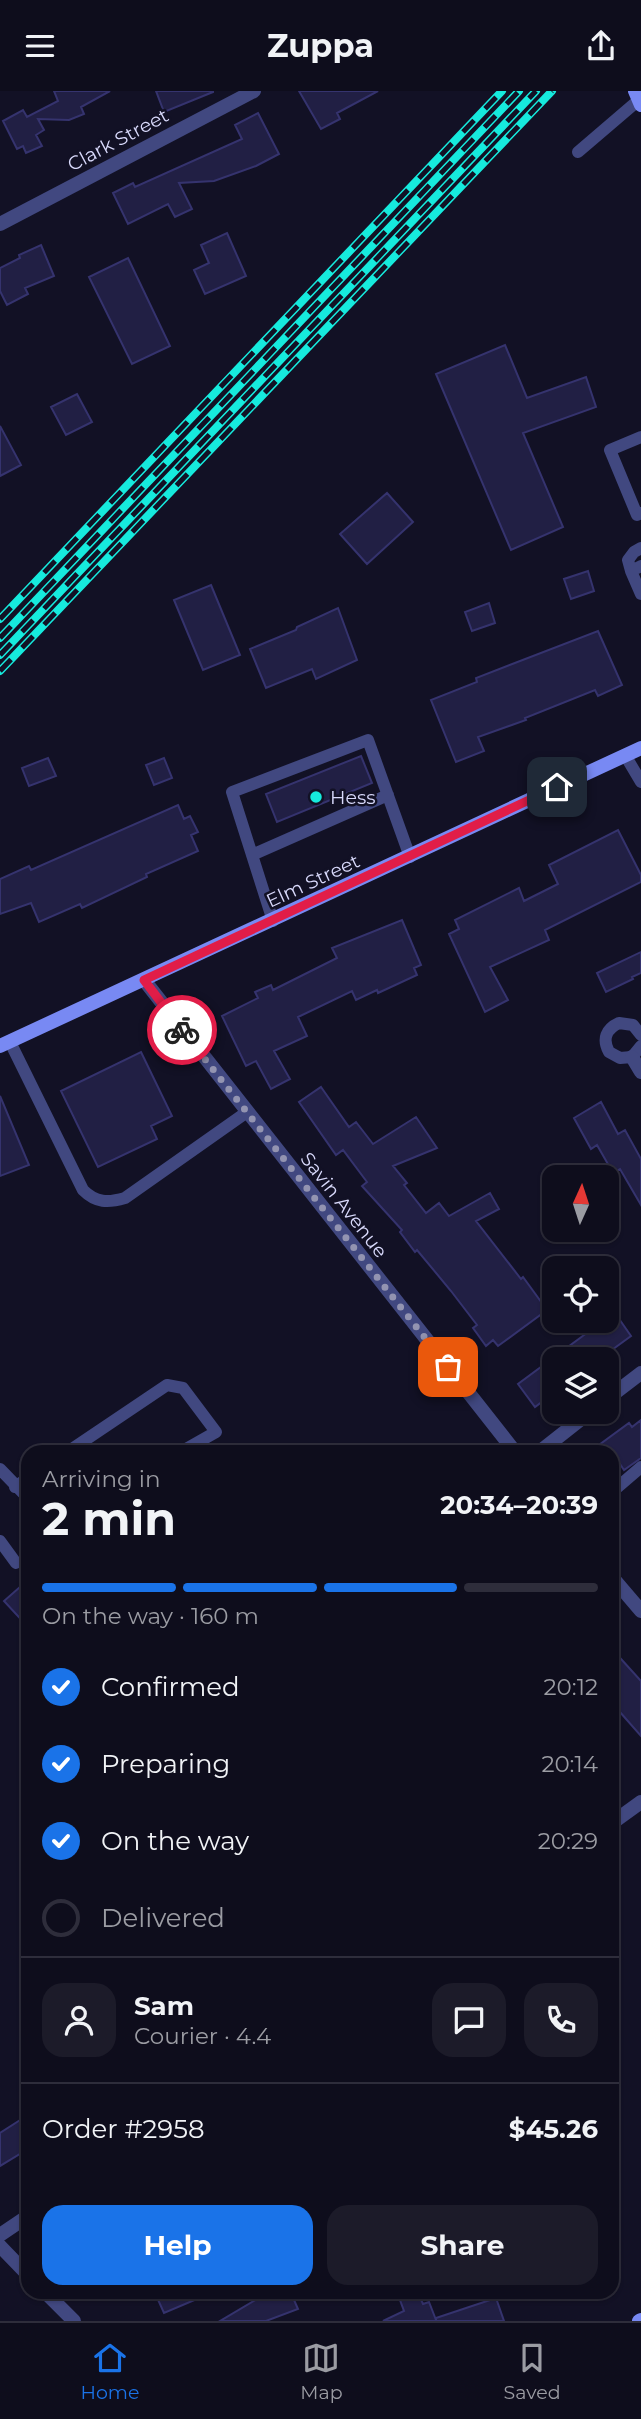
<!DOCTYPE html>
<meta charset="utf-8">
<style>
:root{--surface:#0e0d1c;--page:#1c1b29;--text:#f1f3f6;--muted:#9b9ca3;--line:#2e2d3b;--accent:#1a73e8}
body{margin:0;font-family:Montserrat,sans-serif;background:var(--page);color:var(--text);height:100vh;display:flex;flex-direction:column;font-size:26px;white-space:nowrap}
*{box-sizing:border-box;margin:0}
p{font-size:23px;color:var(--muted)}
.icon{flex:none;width:38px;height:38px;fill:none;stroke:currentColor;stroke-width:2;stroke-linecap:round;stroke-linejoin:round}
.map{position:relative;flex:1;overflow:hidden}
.panel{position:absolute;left:21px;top:1354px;width:598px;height:854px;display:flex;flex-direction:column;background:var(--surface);border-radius:21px;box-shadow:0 2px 5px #0004,0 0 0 2px var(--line)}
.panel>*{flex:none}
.needle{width:46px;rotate:3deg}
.tools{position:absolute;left:542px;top:1074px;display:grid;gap:14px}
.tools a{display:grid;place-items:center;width:77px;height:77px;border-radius:14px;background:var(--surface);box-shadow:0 2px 5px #0004,0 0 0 2px var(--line);font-size:35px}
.pin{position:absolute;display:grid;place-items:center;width:60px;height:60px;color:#fff;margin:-30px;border-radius:14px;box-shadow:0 4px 10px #0006}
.courier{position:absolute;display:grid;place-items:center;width:70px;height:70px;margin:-35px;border:5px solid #e11d48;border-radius:50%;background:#fff;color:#222;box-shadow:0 2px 9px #0007}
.summary em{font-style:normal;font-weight:700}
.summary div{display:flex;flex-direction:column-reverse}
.summary{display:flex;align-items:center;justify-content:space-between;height:119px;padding:0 21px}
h1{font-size:46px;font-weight:700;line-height:52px}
.bar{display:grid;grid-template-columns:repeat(4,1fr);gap:10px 7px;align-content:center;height:84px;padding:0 21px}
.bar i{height:9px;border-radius:5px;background:var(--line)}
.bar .selected{background:var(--accent)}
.bar p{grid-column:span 4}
.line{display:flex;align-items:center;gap:18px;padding:0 21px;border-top:2px solid var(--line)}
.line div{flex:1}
.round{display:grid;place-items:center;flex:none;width:74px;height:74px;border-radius:21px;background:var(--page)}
ol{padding:0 21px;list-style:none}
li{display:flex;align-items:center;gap:21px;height:77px}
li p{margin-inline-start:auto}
li .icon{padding:7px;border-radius:50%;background:var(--accent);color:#fff;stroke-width:4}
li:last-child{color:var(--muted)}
li i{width:38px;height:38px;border:4px solid var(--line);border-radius:50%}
.primary-button{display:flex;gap:14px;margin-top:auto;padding:14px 21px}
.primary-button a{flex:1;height:80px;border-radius:21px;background:var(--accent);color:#fff;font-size:28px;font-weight:700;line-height:80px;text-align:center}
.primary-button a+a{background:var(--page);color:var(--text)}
header{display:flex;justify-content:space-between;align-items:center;height:91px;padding:0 21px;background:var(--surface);font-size:32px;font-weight:700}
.dock{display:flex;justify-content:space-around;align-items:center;height:98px;border-top:2px solid var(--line);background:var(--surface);font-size:19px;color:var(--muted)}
.dock a{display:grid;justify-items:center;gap:4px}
.dock .selected{color:var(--accent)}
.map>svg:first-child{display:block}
</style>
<header><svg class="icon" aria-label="menu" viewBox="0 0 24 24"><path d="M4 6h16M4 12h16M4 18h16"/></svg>Zuppa<svg class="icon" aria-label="share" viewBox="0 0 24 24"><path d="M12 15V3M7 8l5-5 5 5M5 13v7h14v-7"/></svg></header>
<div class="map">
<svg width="641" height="2230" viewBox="0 0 641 2230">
<rect width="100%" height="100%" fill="#121125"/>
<path fill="#211f44" stroke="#35336e" stroke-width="2" d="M54,0H110L81,16L84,23L69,29L38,28L44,39L36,44L42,55L26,62L23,55L17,58L3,30L23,19L27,26L58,10Z
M156,0H213V1L164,21Z
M299,0H378L337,22L340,28L321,38Z
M258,22L279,63L256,75L214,90L179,92L192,118L175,126L168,113L128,133L113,102L133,92L135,96L242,48L235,34Z
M227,142L246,185L205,203L194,179L209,172L201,154Z
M41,154L54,185L25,197L28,203L7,214L0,200V177L20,167L19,164Z
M128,167L170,255L132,273L89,186Z
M505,254L527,307L586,286L596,316L523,342L563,436L511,459L436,283Z
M77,303L92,331L66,344L51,316Z
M0,335L21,374L0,385Z
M387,402L413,431L367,473L340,443Z
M588,480L594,500L571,508L564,488Z
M211,494L240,564L203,579L174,509Z
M489,512L495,532L472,540L465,521Z
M338,517L357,569L316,588L312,578L266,597L250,558L296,539L297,536Z
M598,540L622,594L598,605L595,599L525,627L526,629L478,646L484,660L456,671L431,609L477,591L476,587Z
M361,665L372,692L277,731L266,703Z
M48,667L56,685L29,695L22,677Z
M164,667L172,687L154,694L146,674Z
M178,714L184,728L190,725L198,741L191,744L198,760L146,783L147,786L82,817L80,813L39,831L31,812L0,823V788L29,775L31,779Z
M618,739L641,784V791L545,839L549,849L490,876L508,909L485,921L449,843L459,838L455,829L519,797L524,810L558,793L549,774Z
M402,829L421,874L414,877L417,884L378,902L377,899L356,909L352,900L298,926L307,945L274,960L290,988L271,998L256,970L246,975L222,925L258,907L255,901L271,894L273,899L337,867L332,857Z
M641,861V882L632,886L633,888L606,901L597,882Z
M141,961L172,1025L151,1035L157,1048L98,1076L61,1000Z
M321,996L349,1036L356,1031L373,1053L416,1026L437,1057L393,1075L407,1092L404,1094L426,1122L439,1112L449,1125L490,1102L499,1118L476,1130L521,1188L523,1186L547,1219L498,1255L493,1249L486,1255L473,1237L477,1234L451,1200L417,1159L415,1161L400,1141L402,1139L362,1095L367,1091L343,1059L336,1064L299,1011Z
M0,1005L29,1074L0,1085Z
M601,1011L618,1043L625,1039L641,1068V1114L620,1078L613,1082L597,1054L591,1058L574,1027Z
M615,1222L631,1245L598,1269H555V1301L535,1316L518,1293L603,1230H607V1227Z
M641,1329V1367L624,1379L620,1373L612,1378V1362H588L629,1332L632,1336Z
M28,1489V1536L4,1510Z
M612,1558L641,1590V1645L612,1612Z
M28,2024V2058L0,2075V2042Z
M155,2202H211L164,2222Z
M267,2202H291L298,2218L266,2230H220Z
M418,2202L423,2213L429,2211L436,2229V2227L496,2207L504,2230H383L404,2220L400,2209Z"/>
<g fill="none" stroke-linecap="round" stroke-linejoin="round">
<path stroke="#414880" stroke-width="12" d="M578,61L641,7
M641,346L610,359L637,424L641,422
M641,475L631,480L641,503
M631,480L628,469L634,461L641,457
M625,664L641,691
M252,764L388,704
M273,830L232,701L368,649L410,766
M641,944L633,934L619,932C606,938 602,948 609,961L620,967L632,966L641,955
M10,951L83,1099C96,1112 108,1112 125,1107L247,1021
M66,1362L167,1294L183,1297L216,1341L179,1362
M0,1378L28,1407
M15,1396L28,1387
M612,1401L641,1376
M0,1450L16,1472"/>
<path stroke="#414880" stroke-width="14" d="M0,133L254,0
M144,889L516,1362
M632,966L641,981
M607,1308L641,1282
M538,1362L590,1321
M612,1486L641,1520
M612,1732L641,1711
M0,2144L28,2125
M0,2155L28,2184
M46,2202L74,2230"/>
<path stroke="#7889f3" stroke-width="14" d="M635,0L641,14
M0,955L641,657
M639,2230L641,2229"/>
<defs>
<path id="rail" d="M0,528L502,0
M0,547L519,0
M0,564L536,0
M0,580L552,0"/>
</defs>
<use href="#rail" stroke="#16eadd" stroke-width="8"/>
<use href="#rail" stroke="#121125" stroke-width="5" stroke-dasharray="16" stroke-linecap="butt"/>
</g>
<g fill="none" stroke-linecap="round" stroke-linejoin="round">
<path stroke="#9394b1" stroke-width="7" stroke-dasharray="0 12.6" d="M182,939L448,1276"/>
<path stroke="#e11d48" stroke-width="9" d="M182,939L144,889L557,696"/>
</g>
<circle fill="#16eadd" stroke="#121125" stroke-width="2.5" cx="316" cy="706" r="7"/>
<g text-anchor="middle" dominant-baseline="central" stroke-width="5" stroke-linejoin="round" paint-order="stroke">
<g font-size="19" fill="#d9dafc" stroke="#121125">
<text transform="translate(118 49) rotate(-28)">Clark Street</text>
<text transform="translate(313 790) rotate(-25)">Elm Street</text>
<text transform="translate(344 1114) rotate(52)">Savin Avenue</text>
</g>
<g font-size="19" fill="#d9dafc" stroke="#121125" text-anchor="start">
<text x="330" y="706">Hess</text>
</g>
</g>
</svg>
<div class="tools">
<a><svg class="needle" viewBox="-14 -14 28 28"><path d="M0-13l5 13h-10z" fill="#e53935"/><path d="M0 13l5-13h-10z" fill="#9b9ca3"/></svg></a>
<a><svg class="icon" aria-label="locate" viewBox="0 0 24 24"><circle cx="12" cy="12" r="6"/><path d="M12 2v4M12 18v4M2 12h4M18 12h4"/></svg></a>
<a><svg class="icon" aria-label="layers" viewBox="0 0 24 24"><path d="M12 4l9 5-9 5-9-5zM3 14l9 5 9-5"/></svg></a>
</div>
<div class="pin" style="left:448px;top:1276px;background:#ea580c"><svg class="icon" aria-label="bag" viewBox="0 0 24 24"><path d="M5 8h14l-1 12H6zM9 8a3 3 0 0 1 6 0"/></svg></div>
<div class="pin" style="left:557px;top:696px;background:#1f2937"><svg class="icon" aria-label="home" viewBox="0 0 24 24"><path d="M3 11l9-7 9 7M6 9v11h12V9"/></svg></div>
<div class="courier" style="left:182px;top:939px"><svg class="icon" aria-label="bike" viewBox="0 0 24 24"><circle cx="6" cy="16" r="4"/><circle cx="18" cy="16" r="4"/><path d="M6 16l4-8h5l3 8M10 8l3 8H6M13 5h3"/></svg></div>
<section class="panel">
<div class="summary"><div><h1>2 min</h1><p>Arriving in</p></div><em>20:34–20:39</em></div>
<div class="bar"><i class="selected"></i><i class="selected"></i><i class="selected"></i><i></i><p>On the way · 160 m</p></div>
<ol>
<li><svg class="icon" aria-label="check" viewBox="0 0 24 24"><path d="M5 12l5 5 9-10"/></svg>Confirmed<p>20:12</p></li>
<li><svg class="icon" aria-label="check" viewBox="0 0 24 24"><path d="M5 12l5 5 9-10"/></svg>Preparing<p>20:14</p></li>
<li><svg class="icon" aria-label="check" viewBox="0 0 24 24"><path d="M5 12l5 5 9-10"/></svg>On the way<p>20:29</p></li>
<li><i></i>Delivered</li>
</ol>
<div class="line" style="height:126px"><a class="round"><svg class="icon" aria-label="person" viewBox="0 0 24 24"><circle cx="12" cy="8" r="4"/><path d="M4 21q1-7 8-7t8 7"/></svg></a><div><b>Sam</b><p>Courier · 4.4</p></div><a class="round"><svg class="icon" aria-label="chat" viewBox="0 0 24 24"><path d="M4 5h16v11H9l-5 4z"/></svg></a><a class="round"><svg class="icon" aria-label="phone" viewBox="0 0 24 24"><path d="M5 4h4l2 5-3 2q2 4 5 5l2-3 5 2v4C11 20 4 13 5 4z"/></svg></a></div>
<div class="line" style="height:91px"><div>Order #2958</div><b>$45.26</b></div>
<div class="primary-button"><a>Help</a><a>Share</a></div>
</section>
</div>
<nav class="dock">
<a class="selected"><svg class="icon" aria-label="home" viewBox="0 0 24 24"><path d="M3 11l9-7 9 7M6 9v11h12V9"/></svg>Home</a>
<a><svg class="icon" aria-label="map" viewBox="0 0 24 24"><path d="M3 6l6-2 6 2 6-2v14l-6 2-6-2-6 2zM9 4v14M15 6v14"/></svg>Map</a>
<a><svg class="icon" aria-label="saved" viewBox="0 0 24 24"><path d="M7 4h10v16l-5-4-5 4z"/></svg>Saved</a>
</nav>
